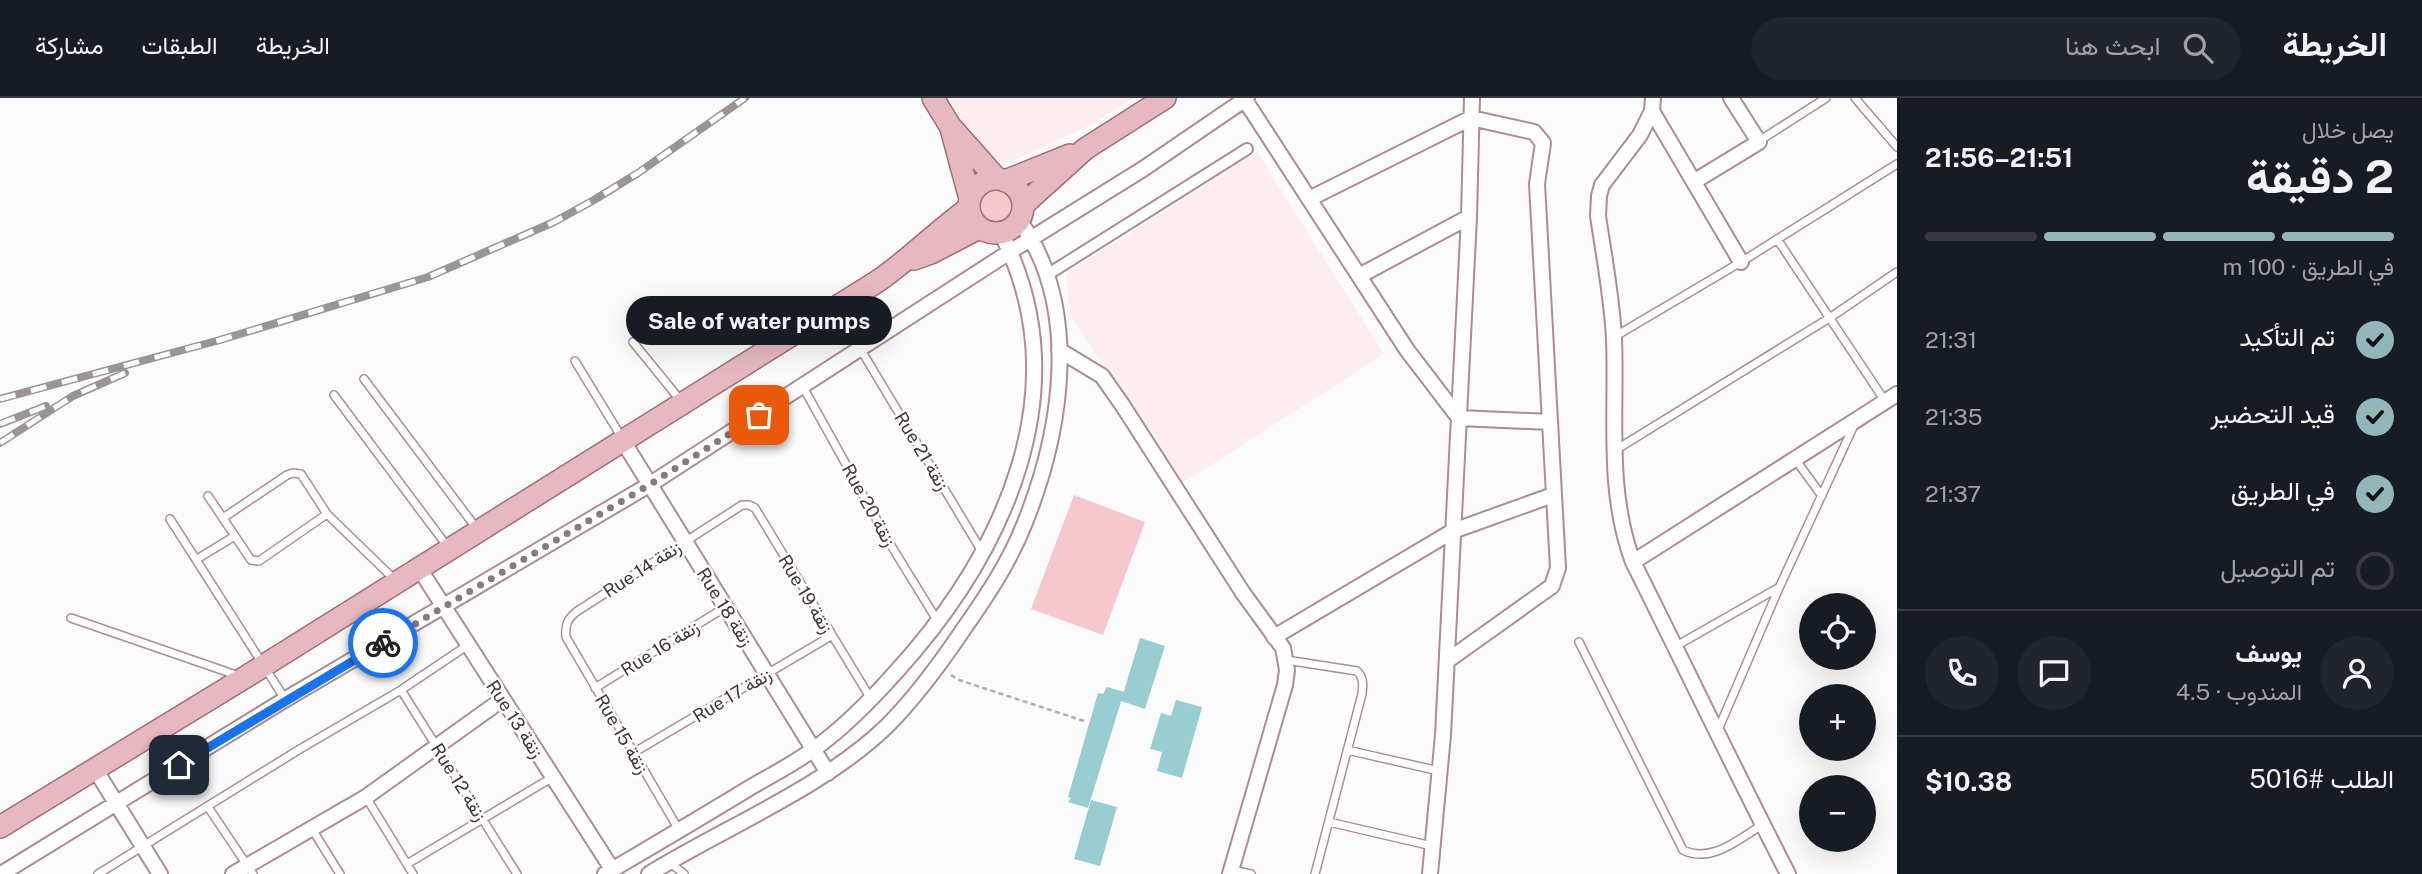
<!DOCTYPE html>
<html lang="ar">
<meta charset="utf-8">
<style>
:root{--surface:#171b24;--page:#20242c;--text:#f1f3f6;--muted:#9ea1a6;--line:#363941;--accent:#93b6bb}
body{margin:0;font-family:"Public Sans",Vazirmatn,sans-serif;background:var(--page);color:var(--text);direction:rtl;height:100vh;display:flex;flex-direction:column;font-size:26px;white-space:nowrap}
*{box-sizing:border-box;margin:0}
p{font-size:23px;color:var(--muted)}
.icon{flex:none;width:38px;height:38px;fill:none;stroke:currentColor;stroke-width:2;stroke-linecap:round;stroke-linejoin:round}
.map{position:relative;flex:1;overflow:hidden;direction:ltr}
.details{display:flex;flex-direction:column;background:var(--surface);width:525px}
.details>*{flex:none}
.tools{position:absolute;left:1799px;top:495px;display:grid;gap:14px}
.tools a{display:grid;place-items:center;width:77px;height:77px;border-radius:50%;background:var(--surface);box-shadow:0 7px 28px #0002;font-size:35px}
.pin{position:absolute;display:grid;place-items:center;width:60px;height:60px;color:#fff;margin:-30px;border-radius:14px;box-shadow:0 4px 10px #0006}
.courier{position:absolute;display:grid;place-items:center;width:70px;height:70px;margin:-35px;border:5px solid #1a73e8;border-radius:50%;background:#fff;color:#222;box-shadow:0 2px 9px #0007}
.bubble{position:absolute;height:49px;border-radius:24px;background:var(--surface);box-shadow:0 7px 28px #0002;font-size:23px;font-weight:700;line-height:49px;text-align:center;direction:rtl}
.overview em{font-style:normal;font-weight:700}
.overview div{display:flex;flex-direction:column-reverse}
.overview{display:flex;align-items:center;justify-content:space-between;height:119px;padding:0 28px}
h1{font-size:46px;font-weight:700;line-height:52px}
.bar{display:grid;grid-template-columns:repeat(4,1fr);gap:10px 7px;align-content:center;height:84px;padding:0 28px}
.bar i{height:9px;border-radius:5px;background:var(--line)}
.bar .active{background:var(--accent)}
.bar p{grid-column:span 4}
.line{display:flex;align-items:center;gap:18px;padding:0 28px;border-top:2px solid var(--line)}
.line div{flex:1}
.round{display:grid;place-items:center;flex:none;width:74px;height:74px;border-radius:37px;background:var(--page)}
ol{padding:0 28px;list-style:none}
li{display:flex;align-items:center;gap:21px;height:77px}
li p{margin-inline-start:auto}
li .icon{padding:7px;border-radius:50%;background:var(--accent);color:#111;stroke-width:4}
li:last-child{color:var(--muted)}
li i{width:38px;height:38px;border:4px solid var(--line);border-radius:50%}
header{display:flex;align-items:center;gap:42px;box-sizing:border-box;height:98px;padding:0 35px;background:var(--surface);border-bottom:2px solid var(--line)}
header strong{font-size:33px}
nav{display:flex;gap:38px;margin-inline-start:auto;font-size:24px}
.search{width:490px;height:63px;background:var(--page);display:flex;align-items:center;gap:18px;box-sizing:border-box;padding:0 24px;border-radius:38px;color:var(--muted);font-size:26px}
main{display:flex;flex:1;min-height:0}
.map>svg:first-child{display:block}
</style>
<header>
<strong>الخريطة</strong>
<div class="search"><svg class="icon" aria-label="search" viewBox="0 0 24 24"><circle cx="10" cy="10" r="6"/><path d="M15 15l6 6"/></svg>ابحث هنا</div>
<nav><a>الخريطة</a><a>الطبقات</a><a>مشاركة</a></nav>
</header>
<main>
<section class="details">
<div class="overview"><div><h1>2 دقيقة</h1><p>يصل خلال</p></div><em>21:51–21:56</em></div>
<div class="bar"><i class="active"></i><i class="active"></i><i class="active"></i><i></i><p>في الطريق · 100 m</p></div>
<ol>
<li><svg class="icon" aria-label="check" viewBox="0 0 24 24"><path d="M5 12l5 5 9-10"/></svg>تم التأكيد<p>21:31</p></li>
<li><svg class="icon" aria-label="check" viewBox="0 0 24 24"><path d="M5 12l5 5 9-10"/></svg>قيد التحضير<p>21:35</p></li>
<li><svg class="icon" aria-label="check" viewBox="0 0 24 24"><path d="M5 12l5 5 9-10"/></svg>في الطريق<p>21:37</p></li>
<li><i></i>تم التوصيل</li>
</ol>
<div class="line" style="height:126px"><a class="round"><svg class="icon" aria-label="person" viewBox="0 0 24 24"><circle cx="12" cy="8" r="4"/><path d="M4 21q1-7 8-7t8 7"/></svg></a><div><b>يوسف</b><p>المندوب · 4.5</p></div><a class="round"><svg class="icon" aria-label="chat" viewBox="0 0 24 24"><path d="M4 5h16v11H9l-5 4z"/></svg></a><a class="round"><svg class="icon" aria-label="phone" viewBox="0 0 24 24"><path d="M5 4h4l2 5-3 2q2 4 5 5l2-3 5 2v4C11 20 4 13 5 4z"/></svg></a></div>
<div class="line" style="height:91px"><div>الطلب #5016</div><b>$10.38</b></div>
</section>
<div class="map">
<svg width="1897" height="776" viewBox="0 0 1897 776">
<rect width="100%" height="100%" fill="#fbfbfb"/>
<path fill="#fdedee" d="M949,0H1133L1093,26L1003,67L967,36Z
M1257,54L1384,256L1180,387L1070,216L1066,176Z"/>
<path fill="#f6c8cd" d="M977 108a20 20 0 1 1 40 0a20 20 0 1 1-40 0Z
M1074,397L1145,424L1103,537L1031,511Z"/>
<path fill="#98cdd2" d="M1140,540L1165,548L1145,611L1121,603Z
M1107,589L1124,594L1088,710L1068,704L1071,700L1068,699L1098,595L1103,596Z
M1176,602L1202,609L1182,680L1157,673L1162,654L1150,651L1161,615L1171,618Z
M1091,702L1117,709L1100,768L1074,761Z"/>
<g fill="none" stroke-linecap="round" stroke-linejoin="round">
<defs>
<path id="service" d="M1855,0L1897,49
M1759,43L1826,0
M1777,141L1885,303
M1614,239L1741,164L1897,66
M633,244L681,303
M861,252L981,452
M575,263L622,340
M364,281L477,431
M803,289L892,449L937,522
M334,297L447,448
M1614,353L1831,219L1897,174
M1795,361L1822,398
M208,398L251,462L259,463L327,416
M223,420L287,377L293,375L301,376L327,416L396,483
M170,421L285,601
M197,461L235,438
M71,520L239,578
M1579,544L1683,752C1711,766 1739,741 1762,727
M1676,548L1778,490
M1286,562L1357,573C1364,580 1363,587 1362,596L1315,776
M595,590L724,510
M401,592L517,776
M1718,632L1779,490L1855,325
M1347,652L1439,673
M633,655L831,538
M366,699L413,776
M208,709L253,776
M1329,724L1432,748
M312,731L340,776
M679,732L566,539C565,527 567,522 576,514L742,407H749L755,410L871,601
M669,764L684,776
M407,766L553,679
M1231,772L1251,776
M98,776L300,651L401,592L468,547"/>
<path id="pedestrian" d="M1050,175L1247,51"/>
<path id="minor" d="M1653,0L1652,13L1640,37L1602,87L1599,98L1598,118C1604,158 1612,200 1614,241C1617,316 1606,392 1633,464C1685,568 1735,673 1788,776
M1245,2L1407,252L1459,320L1550,324
M1652,13L1741,164
M1695,83L1759,44L1731,0
M1309,101L1471,20L1534,34L1543,45L1537,86L1558,470L1552,488L1447,563
M1359,178L1469,119
M1059,252L1102,278L1123,308L1243,495L1283,550L1287,572L1285,587L1230,776
M623,343L828,675
M1633,464L1897,296
M419,470L612,771
M1274,539L1453,433L1553,397
M95,671L160,776
M1,776L286,601L649,387L1011,153L1143,71L1247,0
M233,776L366,699L503,601
M605,776C654,747 702,719 751,689C772,677 795,665 814,651C845,629 871,602 896,574C1004,455 1081,291 1001,135
M649,776C725,729 823,690 887,628C916,599 940,566 963,532C986,499 1009,465 1024,427C1062,333 1082,210 1019,122
M1430,776L1443,637L1469,119L1472,0"/>
<path id="primary" d="M933,0L950,28L997,81
M952,34L970,101
M969 108a27 27 0 1 1 54 0a27 27 0 1 1-54 0Z
M1005,83L1070,57
M1023,107L1085,51L1165,0
M914,161L931,155L979,130
M0,729L244,580L878,183C910,161 937,133 969,110"/>
</defs>
<use href="#service" stroke="#ab8e91" stroke-width="10"/>
<use href="#pedestrian" stroke="#ab8e91" stroke-width="14"/>
<use href="#minor" stroke="#ab8e91" stroke-width="18"/>
<use href="#primary" stroke="#a26d75" stroke-width="24"/>
<path stroke="#b1acac" stroke-width="2.5" stroke-dasharray="5 3.5" stroke-linecap="butt" d="M951,577L959,582L1087,624"/>
<use href="#service" stroke="#fff" stroke-width="7"/>
<use href="#pedestrian" stroke="#fff" stroke-width="10"/>
<use href="#minor" stroke="#fff" stroke-width="14"/>
<use href="#primary" stroke="#e6b9c0" stroke-width="21"/>
<defs>
<path id="rail" d="M0,301L220,242L428,179L554,124L594,102L638,75L745,0
M0,326L46,308
M0,345L73,298L125,275"/>
</defs>
<use href="#rail" stroke="#9a9495" stroke-width="8"/>
<use href="#rail" stroke="#fff" stroke-width="5" stroke-dasharray="16" stroke-linecap="butt"/>
</g>
<g fill="none" stroke-linecap="round" stroke-linejoin="round">
<path stroke="#837b7c" stroke-width="7" stroke-dasharray="0 12.6" d="M383,545L649,387L759,317"/>
<path stroke="#1a73e8" stroke-width="9" d="M179,667L383,545"/>
</g>
<g text-anchor="middle" dominant-baseline="central" stroke-width="5" stroke-linejoin="round" paint-order="stroke">
<g font-size="18" fill="#423637" stroke="#fff">
<text transform="translate(922 353) rotate(59)">Rue 21 زنقة</text>
<text transform="translate(869 407) rotate(61)">Rue 20 زنقة</text>
<text transform="translate(642 471) rotate(-33)">Rue 14 زنقة</text>
<text transform="translate(806 496) rotate(59)">Rue 19 زنقة</text>
<text transform="translate(725 509) rotate(58)">Rue 18 زنقة</text>
<text transform="translate(660 550) rotate(-32)">Rue 16 زنقة</text>
<text transform="translate(732 597) rotate(-31)">Rue 17 زنقة</text>
<text transform="translate(515 621) rotate(57)">Rue 13 زنقة</text>
<text transform="translate(622 636) rotate(60)">Rue 15 زنقة</text>
<text transform="translate(459 684) rotate(58)">Rue 12 زنقة</text>
</g>
</g>
</svg>
<div class="tools">
<a><svg class="icon" aria-label="locate" viewBox="0 0 24 24"><circle cx="12" cy="12" r="6"/><path d="M12 2v4M12 18v4M2 12h4M18 12h4"/></svg></a>
<a>+</a>
<a>−</a>
</div>
<div class="pin" style="left:759px;top:317px;background:#ea580c"><svg class="icon" aria-label="bag" viewBox="0 0 24 24"><path d="M5 8h14l-1 12H6zM9 8a3 3 0 0 1 6 0"/></svg></div>
<div class="pin" style="left:179px;top:667px;background:#1f2937"><svg class="icon" aria-label="home" viewBox="0 0 24 24"><path d="M3 11l9-7 9 7M6 9v11h12V9"/></svg></div>
<div class="courier" style="left:383px;top:545px"><svg class="icon" aria-label="bike" viewBox="0 0 24 24"><circle cx="6" cy="16" r="4"/><circle cx="18" cy="16" r="4"/><path d="M6 16l4-8h5l3 8M10 8l3 8H6M13 5h3"/></svg></div>
<div class="bubble" style="left:626px;top:198px;width:266px">Sale of water pumps</div>
</div>
</main>
